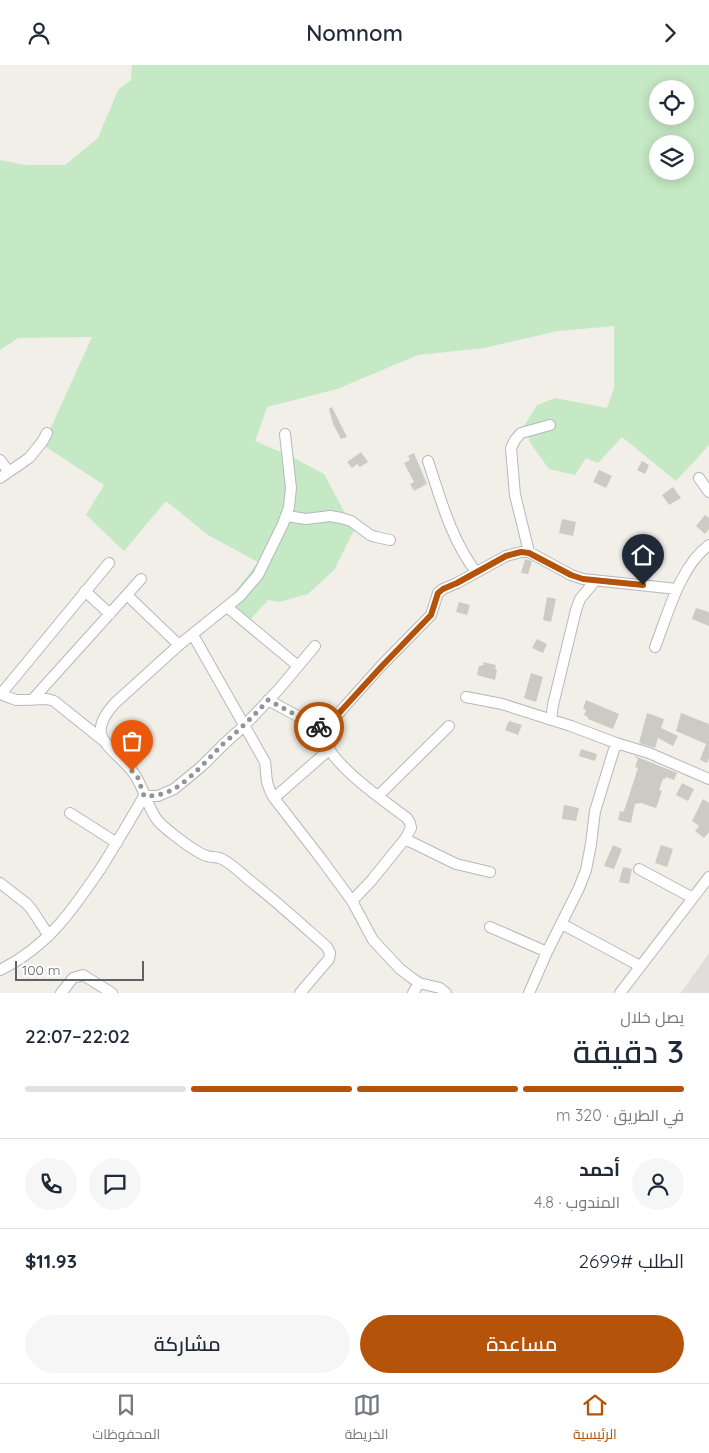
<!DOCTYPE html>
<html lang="ar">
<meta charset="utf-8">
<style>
:root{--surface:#fff;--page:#f6f6f7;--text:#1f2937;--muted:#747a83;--line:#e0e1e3;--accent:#b45309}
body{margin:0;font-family:Quicksand,Cairo,sans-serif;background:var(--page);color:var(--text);direction:rtl;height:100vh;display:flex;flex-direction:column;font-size:19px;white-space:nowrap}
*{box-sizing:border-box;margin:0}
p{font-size:16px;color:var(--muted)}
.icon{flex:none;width:28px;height:28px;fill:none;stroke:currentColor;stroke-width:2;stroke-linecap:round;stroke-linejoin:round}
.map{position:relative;height:928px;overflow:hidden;direction:ltr}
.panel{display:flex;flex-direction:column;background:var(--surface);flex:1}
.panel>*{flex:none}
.controls{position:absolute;left:649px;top:15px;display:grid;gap:10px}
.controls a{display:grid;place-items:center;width:45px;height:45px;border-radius:50%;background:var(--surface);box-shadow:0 2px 12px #0003;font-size:25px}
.scale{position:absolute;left:15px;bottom:12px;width:129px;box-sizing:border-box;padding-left:5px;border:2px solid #5f6368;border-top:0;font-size:14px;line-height:18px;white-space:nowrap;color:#5f6368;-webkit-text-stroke:4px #fff;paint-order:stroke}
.pin{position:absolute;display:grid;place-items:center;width:42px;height:42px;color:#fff;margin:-51px -21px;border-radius:50% 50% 50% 0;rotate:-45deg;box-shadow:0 0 5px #0007}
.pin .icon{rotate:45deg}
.courier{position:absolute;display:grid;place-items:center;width:50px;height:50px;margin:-25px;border:4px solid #b45309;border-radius:50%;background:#fff;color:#222;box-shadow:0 1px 6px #0007}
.overview em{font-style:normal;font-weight:600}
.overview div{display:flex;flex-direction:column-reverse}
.overview{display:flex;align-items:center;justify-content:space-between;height:85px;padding:0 25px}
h1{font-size:32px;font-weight:600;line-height:38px}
.bar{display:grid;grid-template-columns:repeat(4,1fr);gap:8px 5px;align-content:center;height:60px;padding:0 25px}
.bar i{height:6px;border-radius:4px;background:var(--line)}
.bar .active{background:var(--accent)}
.bar p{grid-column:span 4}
.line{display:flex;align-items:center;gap:12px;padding:0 25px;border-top:1px solid var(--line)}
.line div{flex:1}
.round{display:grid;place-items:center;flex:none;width:52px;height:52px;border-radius:26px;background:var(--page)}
.cta{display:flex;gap:10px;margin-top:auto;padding:10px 25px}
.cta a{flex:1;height:58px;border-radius:30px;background:var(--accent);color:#fff;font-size:20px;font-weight:600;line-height:58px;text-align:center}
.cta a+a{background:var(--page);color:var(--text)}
header{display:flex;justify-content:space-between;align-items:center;height:65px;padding:0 25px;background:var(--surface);font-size:22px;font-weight:600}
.tab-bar{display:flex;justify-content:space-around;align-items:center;height:70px;border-top:1px solid var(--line);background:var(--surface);font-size:14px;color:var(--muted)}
.tab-bar a{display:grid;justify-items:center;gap:2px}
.tab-bar .active{color:var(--accent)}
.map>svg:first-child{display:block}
</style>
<header><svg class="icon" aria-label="forward" viewBox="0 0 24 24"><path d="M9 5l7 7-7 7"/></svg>Nomnom<svg class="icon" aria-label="person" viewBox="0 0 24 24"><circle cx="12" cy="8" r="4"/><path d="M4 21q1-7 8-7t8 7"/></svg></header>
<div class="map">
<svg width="709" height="928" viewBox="0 0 709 928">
<rect width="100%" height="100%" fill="#f1efe8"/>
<path fill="#e0deda" d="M709,888V928H681Z"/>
<path fill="#c5e8c5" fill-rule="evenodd" d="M132,0H709V380L676,416L622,372L598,398L586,393L575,410L549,404L531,379L524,361L537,340L555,333L607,343L614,323V261L558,266L484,283L418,290L337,324L267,342L255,376L294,393L324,409L354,465L334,505L308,529L279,537L268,535L249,556L228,536L258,497L208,470L166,436L124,486L86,450L104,420L43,380L92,272L18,273L0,285V95L26,100H65L98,73L118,25L131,15ZM658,24H685V51H658ZM658,79H685V106H658Z"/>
<path fill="#cccac5" d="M332,342L347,372L341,374L333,359L329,344Z
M361,387L368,397L360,402L357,399L352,403L347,397Z
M414,388L427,419L414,426L410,419L414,417L404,398L410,395L408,391Z
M642,396L649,400L645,409L637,405Z
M599,405L612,411L606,423L593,417Z
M673,422L681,433L669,440L662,430Z
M705,450L709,453V464L705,469L696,461Z
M562,454L576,457L573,471L559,468Z
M635,471L645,474L640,490L633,488L632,483Z
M525,494L532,496L528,509L521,508Z
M547,532L556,534L551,557L543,555Z
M459,537L470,540L467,550L456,547Z
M696,543L709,547V561L692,554Z
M537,574L547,579L543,588L532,583Z
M483,597L496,600L495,604L497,605L495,615L477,610L479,601L484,600Z
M531,608L543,612L536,637L524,633Z
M586,635L619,649L613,664L588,654V652L584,650L586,645L583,643Z
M647,648L664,654L661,663L678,671L673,681L658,673L655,683L639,678Z
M681,648L709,659V693L707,698L700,695L706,679L676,666Z
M509,656L522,660L518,670L505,665Z
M581,684L597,689L595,696L579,691Z
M635,691L677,708L674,715L666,712L665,714H663L659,725L662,726L656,743L641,738L635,739L631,758L618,755L620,746L623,747L625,743L638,703L635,702L638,694L635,692Z
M682,718L694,724L688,736L676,730Z
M703,734L709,738V767L704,773L695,766L699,761L692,756Z
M564,740L579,743L576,756L562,754Z
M613,780L622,784L614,804L604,801Z
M661,780L673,784L667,802L655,798Z
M623,802L632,804L629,819L619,817Z"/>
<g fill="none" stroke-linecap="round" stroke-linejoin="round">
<defs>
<path id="minor" d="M285,369L291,423L289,442L283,459L258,510L240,531L179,580L115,638C108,646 99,657 101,668C103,681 124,695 132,706C144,720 146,741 158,756C165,764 194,786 204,790C210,793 216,791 222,794C232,799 241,808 249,815C276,836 301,859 327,882L330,888L329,894L300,928
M0,395L9,407
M428,396C441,435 451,474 476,507
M0,413L29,393L42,377L47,368
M699,413L709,427
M287,451L306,454L330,451L341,453L351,456L370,470L376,472L390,475
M529,487L515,430L511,383L515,375L521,368L550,360
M85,526L110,549
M127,530L179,580
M227,542L298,601
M193,570L265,697C267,712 265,719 274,733L322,795L352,836L373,875L400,904L412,913L419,918L440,923L446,928
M655,582C668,549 680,501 709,480
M0,629L16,635L47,634L54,636L104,676
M1,629L109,498
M466,632L502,639L571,661L616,678L649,688L709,714
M32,635L141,514
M268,635L325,666
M551,655L553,640L576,545L580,534L595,516
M144,731H158L174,724L202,701L223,680L245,660L279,624L315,581
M378,731L449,661
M274,733L330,684
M70,748L117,778
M405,774L456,799L490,807
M639,804L693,833
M0,818L27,839L32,845L49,871
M352,836L371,816L405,774L411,763L410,758L407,753C387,738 325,696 324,670C324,665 326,663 329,659L381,601L431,550L438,528L443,524L457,518L506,491L521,487H529L571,510L583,514L677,524
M562,859L640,901
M490,862L547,887
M0,905C49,881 74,843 103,800C117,777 131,754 144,731
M61,928L73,913L83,910L112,928
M413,928L419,918
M529,928L547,887L579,823L586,805L591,779L595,746L616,678
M620,928L709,812"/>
</defs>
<use href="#minor" stroke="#b5b8bc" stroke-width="12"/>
<use href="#minor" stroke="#fff" stroke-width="10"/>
</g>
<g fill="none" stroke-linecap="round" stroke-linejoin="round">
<path stroke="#929495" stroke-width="5" stroke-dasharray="0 9" d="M132,706L138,713L144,731C155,731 165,729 174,724C193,712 208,694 223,679C239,665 254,651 268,635L319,662"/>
<path stroke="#b45309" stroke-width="6" d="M319,662L325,666L329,659L382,601L431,550L438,528L443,524L457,518L506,491L521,487L529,488L571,510L583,514L643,520"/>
</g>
</svg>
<div class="controls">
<a><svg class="icon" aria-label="locate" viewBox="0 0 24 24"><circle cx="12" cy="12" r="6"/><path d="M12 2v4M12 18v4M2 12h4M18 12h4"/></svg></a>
<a><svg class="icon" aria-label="layers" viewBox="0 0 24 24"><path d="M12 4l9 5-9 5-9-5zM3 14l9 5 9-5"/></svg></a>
</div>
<div class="scale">100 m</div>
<div class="pin" style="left:132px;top:706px;background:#ea580c"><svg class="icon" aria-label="bag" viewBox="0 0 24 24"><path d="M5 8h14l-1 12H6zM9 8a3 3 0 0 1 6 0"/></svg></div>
<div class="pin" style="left:643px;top:520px;background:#1f2937"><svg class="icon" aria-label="home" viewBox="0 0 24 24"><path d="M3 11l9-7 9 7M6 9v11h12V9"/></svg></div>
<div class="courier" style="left:319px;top:662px"><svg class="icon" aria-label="bike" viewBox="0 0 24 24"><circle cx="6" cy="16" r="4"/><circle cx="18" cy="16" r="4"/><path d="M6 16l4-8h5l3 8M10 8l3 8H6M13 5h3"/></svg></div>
</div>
<section class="panel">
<div class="overview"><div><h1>3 دقيقة</h1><p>يصل خلال</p></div><em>22:02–22:07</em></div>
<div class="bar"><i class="active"></i><i class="active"></i><i class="active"></i><i></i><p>في الطريق · 320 m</p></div>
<div class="line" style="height:90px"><a class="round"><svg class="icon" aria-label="person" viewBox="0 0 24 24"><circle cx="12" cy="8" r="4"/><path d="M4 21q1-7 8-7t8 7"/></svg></a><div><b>أحمد</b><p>المندوب · 4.8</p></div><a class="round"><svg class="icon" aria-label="chat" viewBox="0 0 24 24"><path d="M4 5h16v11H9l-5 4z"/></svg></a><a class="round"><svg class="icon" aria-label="phone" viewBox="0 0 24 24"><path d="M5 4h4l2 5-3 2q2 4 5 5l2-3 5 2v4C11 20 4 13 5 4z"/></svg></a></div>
<div class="line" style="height:65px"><div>الطلب #2699</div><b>$11.93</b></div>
<div class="cta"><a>مساعدة</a><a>مشاركة</a></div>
</section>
<nav class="tab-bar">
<a class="active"><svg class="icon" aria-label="home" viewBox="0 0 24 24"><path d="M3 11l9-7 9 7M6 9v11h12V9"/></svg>الرئيسية</a>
<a><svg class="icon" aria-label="map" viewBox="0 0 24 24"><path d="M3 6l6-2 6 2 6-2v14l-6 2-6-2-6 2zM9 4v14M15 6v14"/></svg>الخريطة</a>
<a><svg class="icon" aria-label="saved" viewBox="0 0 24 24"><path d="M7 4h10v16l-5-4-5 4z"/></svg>المحفوظات</a>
</nav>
